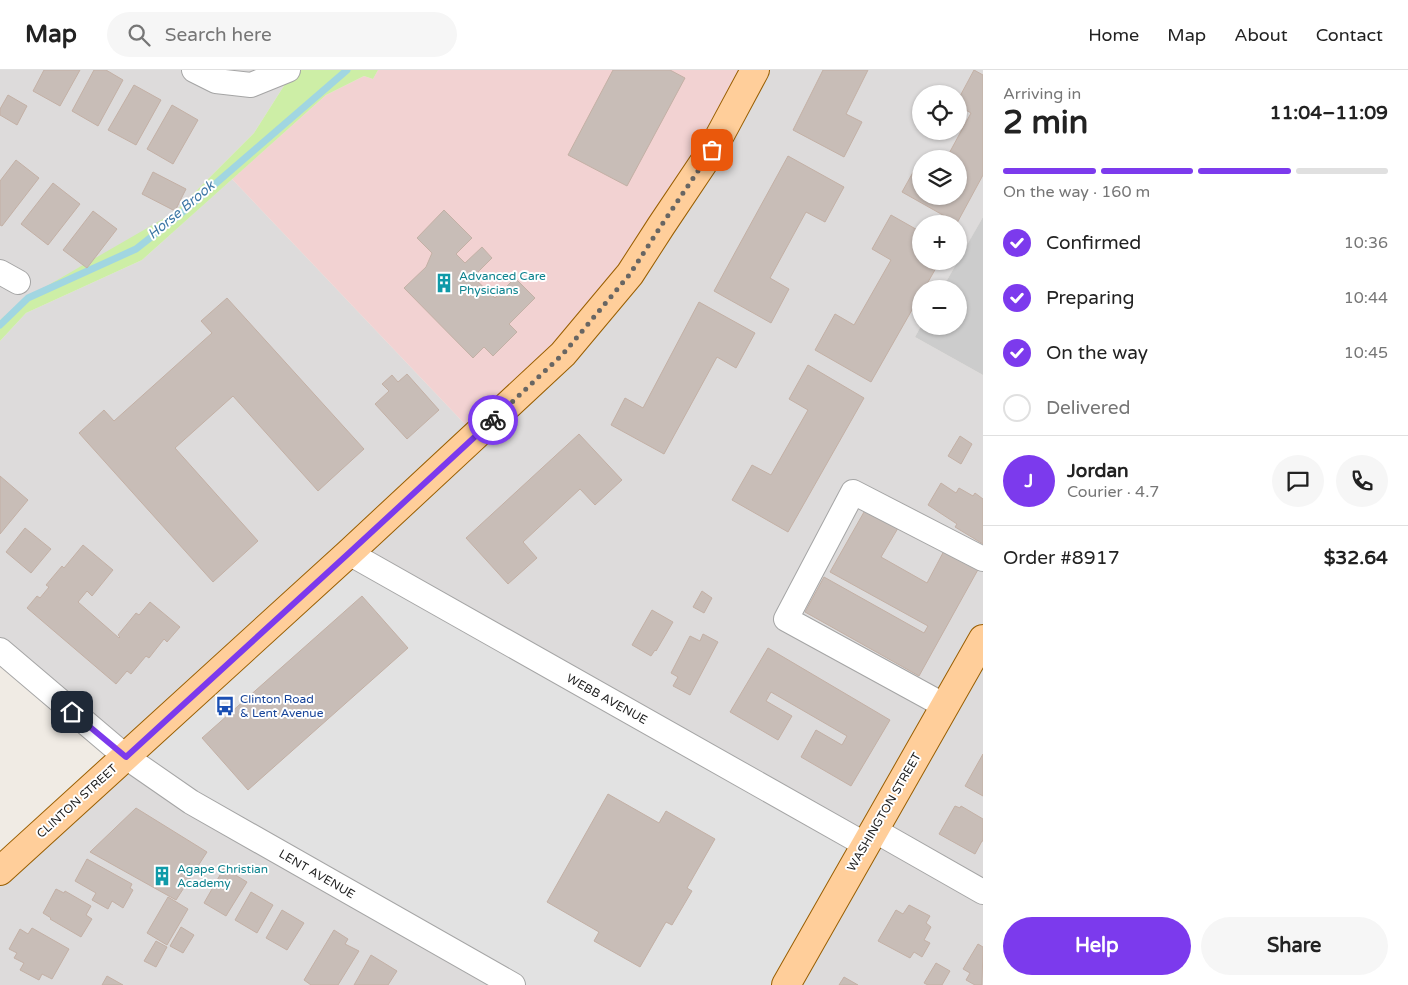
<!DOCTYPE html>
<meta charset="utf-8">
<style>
:root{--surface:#fff;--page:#f6f6f6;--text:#222;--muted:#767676;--line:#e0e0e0;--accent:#7c3aed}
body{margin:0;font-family:"Varela Round",sans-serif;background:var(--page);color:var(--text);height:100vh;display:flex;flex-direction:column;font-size:19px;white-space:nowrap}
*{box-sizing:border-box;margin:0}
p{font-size:16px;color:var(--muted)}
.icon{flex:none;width:28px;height:28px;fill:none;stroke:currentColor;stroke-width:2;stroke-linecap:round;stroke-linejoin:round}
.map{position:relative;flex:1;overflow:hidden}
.details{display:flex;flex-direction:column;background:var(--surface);width:425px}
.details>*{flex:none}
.tools{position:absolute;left:912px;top:15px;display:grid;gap:10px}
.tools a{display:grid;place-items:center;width:55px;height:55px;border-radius:50%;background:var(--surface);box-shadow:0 1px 4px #0004;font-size:25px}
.pin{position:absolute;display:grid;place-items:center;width:42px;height:42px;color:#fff;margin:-21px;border-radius:10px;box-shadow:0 2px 8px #0006}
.courier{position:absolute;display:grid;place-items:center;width:50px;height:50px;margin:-25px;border:4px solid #7c3aed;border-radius:50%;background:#fff;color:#222;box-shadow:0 1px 6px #0007}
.summary em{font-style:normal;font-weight:700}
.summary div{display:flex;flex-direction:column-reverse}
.summary{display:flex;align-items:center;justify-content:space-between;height:85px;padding:0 20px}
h1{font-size:32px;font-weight:700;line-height:38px}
.bar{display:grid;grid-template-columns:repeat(4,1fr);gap:8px 5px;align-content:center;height:60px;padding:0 20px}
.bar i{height:6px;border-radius:4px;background:var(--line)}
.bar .active{background:var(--accent)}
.bar p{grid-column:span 4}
.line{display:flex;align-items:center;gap:12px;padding:0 20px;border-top:1px solid var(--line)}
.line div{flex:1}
.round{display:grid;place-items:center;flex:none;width:52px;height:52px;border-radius:26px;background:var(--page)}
ol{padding:0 20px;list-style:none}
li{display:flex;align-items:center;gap:15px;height:55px}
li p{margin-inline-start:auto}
li .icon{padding:5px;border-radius:50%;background:var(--accent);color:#fff;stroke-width:4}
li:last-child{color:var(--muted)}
li i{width:28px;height:28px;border:2px solid var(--line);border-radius:50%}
.primary-button{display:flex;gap:10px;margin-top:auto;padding:10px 20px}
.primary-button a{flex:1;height:58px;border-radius:30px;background:var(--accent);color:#fff;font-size:20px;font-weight:700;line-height:58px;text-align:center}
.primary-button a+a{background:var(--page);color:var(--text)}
header{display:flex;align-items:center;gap:30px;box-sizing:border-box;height:70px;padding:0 25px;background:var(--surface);border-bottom:1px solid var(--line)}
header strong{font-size:24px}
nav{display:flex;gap:28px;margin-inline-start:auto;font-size:18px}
.search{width:350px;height:45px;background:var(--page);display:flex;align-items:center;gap:12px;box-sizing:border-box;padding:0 18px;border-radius:28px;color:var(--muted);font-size:19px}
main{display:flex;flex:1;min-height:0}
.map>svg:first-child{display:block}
</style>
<header>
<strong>Map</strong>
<div class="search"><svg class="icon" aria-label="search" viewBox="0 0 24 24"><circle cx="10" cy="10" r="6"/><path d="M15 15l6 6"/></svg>Search here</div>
<nav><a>Home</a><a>Map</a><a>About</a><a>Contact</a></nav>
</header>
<main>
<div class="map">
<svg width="983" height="915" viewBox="0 0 983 915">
<rect width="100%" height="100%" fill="#f0ebe4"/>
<path fill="#dddbdb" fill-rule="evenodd" d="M0,0H294L254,63L175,142L0,250Z
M760,0H983V147L959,190V154H921V191H958L942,219H921V256L915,267L983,305V915H0V801L126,687L0,580V271L26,243L142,190L232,109L480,370ZM921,24H959V61H921ZM921,89H959V126H921Z"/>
<path fill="#f2d2d2" d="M378,0H760L678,140L480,370L232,109L326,25L364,6L373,9Z"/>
<path fill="#ccc" d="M983,147V305L915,267L921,256H959V219H942Z"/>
<path fill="#cdeea6" d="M294,0H378L373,9L364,6L326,25L142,190L26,243L0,271V250L26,228L175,142L254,63Z"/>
<path fill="#e2e2e2" d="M354,482L866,775L786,915H513L126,687Z"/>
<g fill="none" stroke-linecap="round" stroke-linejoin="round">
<path stroke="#a1d6e1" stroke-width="7" d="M0,255L28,228L136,179L178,146L347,0"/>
</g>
<path fill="#c8bdb7" stroke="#c3b0a5" d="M44,0H80L60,36L33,21Z
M94,0H106L123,10L98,56L72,41Z
M613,0H670L685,8L627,116L568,85Z
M823,0H868L846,44L862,52L844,87L793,60Z
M974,0L983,5V105L957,153L902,122L921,88L923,89H921V126H959V89H946L971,43L959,36V28Z
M134,15L161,30L136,75L108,60Z
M8,25L27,36L17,55L0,45V39Z
M172,35L198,50L173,94L147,79Z
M788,86L844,117L825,152L806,142L770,208L789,219L771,253L714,221Z
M16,90L39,108L2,156L0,155V111Z
M153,102L186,119L175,141L142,124Z
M53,113L80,134L48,175L21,154Z
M444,140L472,168L456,184L465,193L482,177L492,188L473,207L495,228L515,208L535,228L509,254L517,262L493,286L484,277L473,288L404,218L426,197L432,183L417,168Z
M93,141L117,159L87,198L63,180Z
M891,145L921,162V191H940L924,219H921V224L871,312L815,280L835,244L854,255L891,190L872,179Z
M227,228L364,379L318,421L233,326L175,378L258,471L213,512L79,363L104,340L114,351L212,263L201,251Z
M699,232L755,263L736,298L717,287L664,384L611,355L625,328L643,338Z
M808,295L864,328L788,462L732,430L752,395L771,405L808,340L789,329Z
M407,304L439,340L407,369L375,334L389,321L382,314L392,305L398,312Z
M579,364L622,410L595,435L580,419L523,472L537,488L508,514L466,468Z
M960,366L972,374L961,394L948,386Z
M0,406L28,430L0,464Z
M941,413L956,423L959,418L973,426L975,423L983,429V474L955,457L957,454L928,435Z
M868,435L901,453L881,487L927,513L946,477L980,496L919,606L805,542L824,507L924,563L928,556L830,502Z
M25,458L51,479L31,503L6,482Z
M83,475L113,500L92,526L87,521L78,532L119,568L120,567L118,565L136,543L139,545L150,532L180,557L167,572L164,569L149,588L146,586L131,604L127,601L116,614L27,538L37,526L40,528L49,517L46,515L62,496L64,498Z
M702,521L712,528L704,543L693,537Z
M362,526L408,578L248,720L202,668Z
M652,540L673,552L656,581L655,580L651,586L632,575Z
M703,564L718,572L690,625L673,616L678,607L671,603L690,566L700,571Z
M768,578L890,650L851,716L801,687L816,660L842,675L847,666L771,622L766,631L792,646L778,670L730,642Z
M983,684V726L965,716Z
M608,724L659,753L666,741L715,769L687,818L692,821L672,855L666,852L640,897L594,871L599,862L547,832Z
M955,736L960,738L961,736L983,749V771H982L975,784L939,764Z
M136,738L207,782L176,830L90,782Z
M87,789L132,814L130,818L133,820L123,838L112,831L108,839L92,830L96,823L75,811Z
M224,798L247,812L226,846L204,833Z
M56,819L64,823L65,821L91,836L86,845L92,849L81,867L50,849L51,848L43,843Z
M251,822L273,835L257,863L235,850Z
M168,827L188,839L167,875L147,863Z
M909,835L930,846L926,853L931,857L924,870L930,873L922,887L914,882L910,888L878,871L896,840L903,844Z
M282,840L304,853L287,880L266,868Z
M181,857L194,865L183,883L170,876Z
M32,858L69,879L52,909L42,904L39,910L20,900L24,893L14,888L17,883L9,879L20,859L28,864Z
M334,860L348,869L345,874L359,881L338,915H311L304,910Z
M156,871L167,877L156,897L144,891Z
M978,874L983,877L982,915H975L966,910L970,903L963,899Z
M371,885L397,901L388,915H354Z
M936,893L950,901L942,915H928L924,913Z
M107,906L123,915H102Z
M844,907L858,915H839Z"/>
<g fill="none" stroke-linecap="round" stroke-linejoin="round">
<defs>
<path id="minor" d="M194,0L216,11L251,15L288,0
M0,202L18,212
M349,483L866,775
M0,580L126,687L191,732L513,915
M945,636L786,549L853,422L983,489
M874,760L983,822"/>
<path id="major" d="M0,801L349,483L563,284L630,204L661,156L712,80L755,0
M786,915L983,569"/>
</defs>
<use href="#minor" stroke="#a5a5a5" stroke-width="26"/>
<use href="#major" stroke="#995e00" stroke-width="30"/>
<use href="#minor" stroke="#fff" stroke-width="24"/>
<use href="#major" stroke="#ffce9a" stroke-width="28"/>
</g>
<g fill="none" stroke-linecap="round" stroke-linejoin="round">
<path stroke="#686663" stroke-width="5" stroke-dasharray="0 9" d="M493,350L563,284L630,204L661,156L712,80"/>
<path stroke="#7c3aed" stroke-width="6" d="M72,642L126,687L349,483L493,350"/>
</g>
<defs>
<symbol id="building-bare" viewBox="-9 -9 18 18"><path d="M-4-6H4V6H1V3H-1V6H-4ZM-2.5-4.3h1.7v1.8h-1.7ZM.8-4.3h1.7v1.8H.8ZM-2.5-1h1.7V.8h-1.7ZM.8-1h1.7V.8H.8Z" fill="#0f9aa8" stroke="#fff" stroke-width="2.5" paint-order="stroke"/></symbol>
<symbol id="bus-bare" viewBox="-9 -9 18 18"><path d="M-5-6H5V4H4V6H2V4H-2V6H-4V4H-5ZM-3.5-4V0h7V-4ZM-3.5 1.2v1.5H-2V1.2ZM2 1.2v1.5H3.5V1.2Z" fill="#1a4fb4" stroke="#fff" stroke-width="2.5" paint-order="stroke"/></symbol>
</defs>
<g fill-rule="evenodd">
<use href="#building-bare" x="430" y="199" width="28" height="28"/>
<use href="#bus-bare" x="211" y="622" width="28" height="28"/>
<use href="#building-bare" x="148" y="792" width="28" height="28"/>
</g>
<g text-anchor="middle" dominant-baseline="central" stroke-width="4" stroke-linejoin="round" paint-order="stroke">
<g font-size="12" fill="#0d838f" stroke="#fff" text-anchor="start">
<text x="459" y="206">Advanced Care<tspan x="459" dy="14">Physicians</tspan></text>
<text x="177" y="799">Agape Christian<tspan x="177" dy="14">Academy</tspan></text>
</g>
<g font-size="12" fill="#164399" stroke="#fff" text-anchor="start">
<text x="240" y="629">Clinton Road<tspan x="240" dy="14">&amp; Lent Avenue</tspan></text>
</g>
<g font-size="12" fill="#1e1e1e" stroke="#fff">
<text transform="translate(607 629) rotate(29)">WEBB AVENUE</text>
<text transform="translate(77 731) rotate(-42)">CLINTON STREET</text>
<text transform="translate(884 742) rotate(-60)">WASHINGTON STREET</text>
<text transform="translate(317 804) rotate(30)">LENT AVENUE</text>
</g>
<g font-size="14" font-style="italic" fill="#3e78a6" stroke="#fff">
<text transform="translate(181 140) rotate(-40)">Horse Brook</text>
</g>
</g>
</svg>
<div class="tools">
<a><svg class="icon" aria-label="locate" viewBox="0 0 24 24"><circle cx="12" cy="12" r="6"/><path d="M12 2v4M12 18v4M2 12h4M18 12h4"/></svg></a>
<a><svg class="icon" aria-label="layers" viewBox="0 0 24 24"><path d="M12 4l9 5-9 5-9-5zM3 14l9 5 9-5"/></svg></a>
<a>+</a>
<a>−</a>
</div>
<div class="pin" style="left:712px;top:80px;background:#ea580c"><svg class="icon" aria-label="bag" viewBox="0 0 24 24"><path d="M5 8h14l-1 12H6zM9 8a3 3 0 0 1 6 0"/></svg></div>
<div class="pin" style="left:72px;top:642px;background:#1f2937"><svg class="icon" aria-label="home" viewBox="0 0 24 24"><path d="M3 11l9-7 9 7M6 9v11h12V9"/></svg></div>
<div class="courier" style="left:493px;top:350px"><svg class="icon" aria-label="bike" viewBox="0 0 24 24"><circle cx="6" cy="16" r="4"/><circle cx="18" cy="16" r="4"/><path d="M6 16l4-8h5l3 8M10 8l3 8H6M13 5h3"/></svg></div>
</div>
<section class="details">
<div class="summary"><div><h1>2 min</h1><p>Arriving in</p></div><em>11:04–11:09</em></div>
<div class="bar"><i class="active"></i><i class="active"></i><i class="active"></i><i></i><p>On the way · 160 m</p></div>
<ol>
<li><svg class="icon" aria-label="check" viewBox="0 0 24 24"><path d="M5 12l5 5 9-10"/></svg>Confirmed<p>10:36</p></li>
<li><svg class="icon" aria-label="check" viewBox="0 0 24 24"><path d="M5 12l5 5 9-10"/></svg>Preparing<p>10:44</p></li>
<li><svg class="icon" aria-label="check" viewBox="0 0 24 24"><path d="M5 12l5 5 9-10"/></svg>On the way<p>10:45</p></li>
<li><i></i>Delivered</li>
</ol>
<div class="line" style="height:90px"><b class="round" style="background:var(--accent);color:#fff">J</b><div><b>Jordan</b><p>Courier · 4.7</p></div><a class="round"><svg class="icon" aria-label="chat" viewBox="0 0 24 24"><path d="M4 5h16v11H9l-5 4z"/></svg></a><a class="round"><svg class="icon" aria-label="phone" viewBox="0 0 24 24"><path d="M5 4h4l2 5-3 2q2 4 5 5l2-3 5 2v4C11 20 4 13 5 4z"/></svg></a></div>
<div class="line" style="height:65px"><div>Order #8917</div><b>$32.64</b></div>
<div class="primary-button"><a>Help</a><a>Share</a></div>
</section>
</main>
